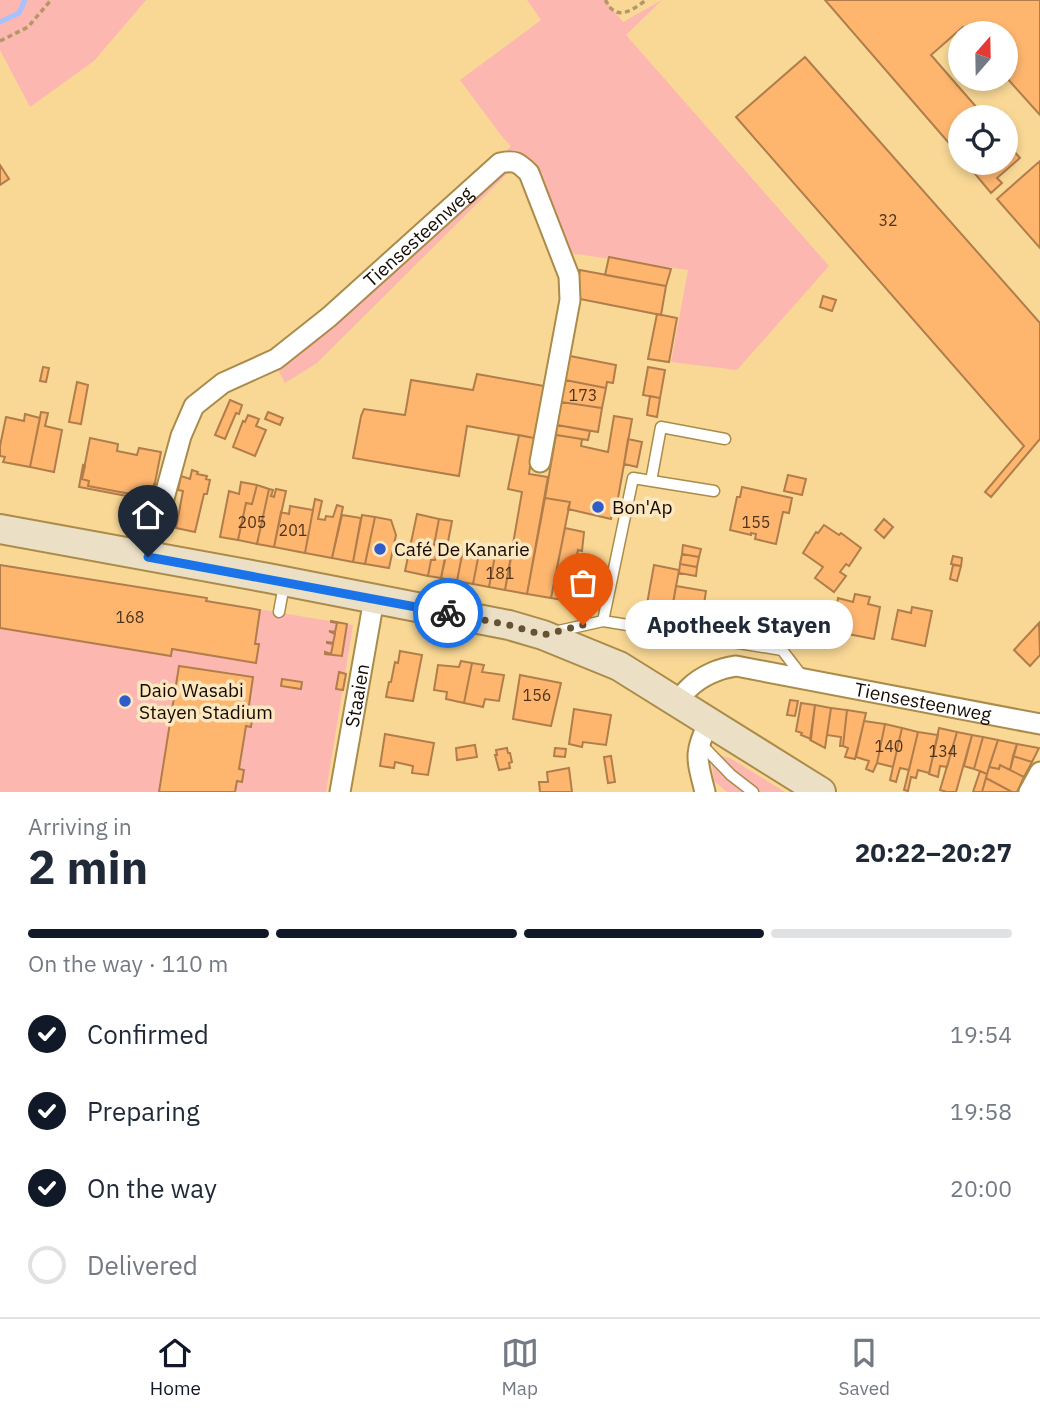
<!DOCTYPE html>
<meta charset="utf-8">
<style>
:root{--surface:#fff;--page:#f2f2f3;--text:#1f2937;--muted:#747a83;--line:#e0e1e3;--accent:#111827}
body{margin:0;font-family:"IBM Plex Sans",sans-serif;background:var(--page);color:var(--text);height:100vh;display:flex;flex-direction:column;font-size:26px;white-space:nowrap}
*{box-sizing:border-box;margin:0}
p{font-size:23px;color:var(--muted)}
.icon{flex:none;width:38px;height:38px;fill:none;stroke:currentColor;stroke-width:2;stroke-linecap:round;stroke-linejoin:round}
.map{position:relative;height:792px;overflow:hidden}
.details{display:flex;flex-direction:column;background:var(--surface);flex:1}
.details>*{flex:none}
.needle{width:46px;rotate:20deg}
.controls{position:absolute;left:948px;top:21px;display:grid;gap:14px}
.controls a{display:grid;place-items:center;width:70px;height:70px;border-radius:50%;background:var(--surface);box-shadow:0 4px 10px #0003;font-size:35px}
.pin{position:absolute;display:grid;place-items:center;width:60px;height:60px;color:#fff;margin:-72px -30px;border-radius:50% 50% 50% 0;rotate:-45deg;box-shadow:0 0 7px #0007}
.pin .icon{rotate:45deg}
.courier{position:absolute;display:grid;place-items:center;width:70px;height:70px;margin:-35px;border:5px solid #1a73e8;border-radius:50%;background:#fff;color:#222;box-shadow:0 2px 9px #0007}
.bubble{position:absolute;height:49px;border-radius:24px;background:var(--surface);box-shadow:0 4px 10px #0003;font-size:23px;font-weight:700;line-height:49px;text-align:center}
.headline em{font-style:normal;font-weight:700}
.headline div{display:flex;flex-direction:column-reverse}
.headline{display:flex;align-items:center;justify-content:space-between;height:119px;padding:0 28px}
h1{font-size:46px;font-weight:700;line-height:52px}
.bar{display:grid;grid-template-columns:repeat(4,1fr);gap:10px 7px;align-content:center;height:84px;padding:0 28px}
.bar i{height:9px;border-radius:5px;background:var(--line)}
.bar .on{background:var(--accent)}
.bar p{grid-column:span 4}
ol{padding:0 28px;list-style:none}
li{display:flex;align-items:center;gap:21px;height:77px}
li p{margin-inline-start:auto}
li .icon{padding:7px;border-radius:50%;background:var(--accent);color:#fff;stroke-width:4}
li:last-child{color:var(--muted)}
li i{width:38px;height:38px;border:4px solid var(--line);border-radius:50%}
.dock{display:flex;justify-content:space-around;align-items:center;height:98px;border-top:2px solid var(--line);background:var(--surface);font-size:19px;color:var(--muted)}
.dock a{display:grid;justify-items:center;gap:4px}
.dock .on{color:var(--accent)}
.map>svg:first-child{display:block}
</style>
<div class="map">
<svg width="1040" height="792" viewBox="0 0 1040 792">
<rect width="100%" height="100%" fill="#f9d896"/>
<path fill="#fcb7b1" d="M0,0H146L94,61L30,107L0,50Z
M527,0H605L623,22L662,0L626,35L829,266L737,370L671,362L688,270L569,253L524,157L317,363L285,383L277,368L330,324L511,146L503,138L460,80L541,20Z
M0,565L353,625L326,792H0Z
M718,755L730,758L785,792H727L714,781L711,757Z"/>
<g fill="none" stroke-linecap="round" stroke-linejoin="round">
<path stroke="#a4c2fe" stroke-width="5" d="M0,22L19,13L25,0"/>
</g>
<path fill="#feb66f" stroke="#b07d4b" stroke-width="2" d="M825,0H1040V115L1006,77V33H968L963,27L931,55L985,117H961V157Z
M805,57L1040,323V439L991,497L985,492L1024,446L736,117Z
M1006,142L1020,158L997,178L1002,183L991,193L966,163H1006Z
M1040,161V248L997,199Z
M0,165L9,179L0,185Z
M609,257L671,269L666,286L605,275Z
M580,270L666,286L661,315L575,298Z
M823,296L836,300L832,311L820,307Z
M657,314L677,318L669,362L648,359Z
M570,356L616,365L613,383L607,382L606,388L565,380Z
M43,367L49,368L46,382L40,381Z
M648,367L665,370L660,398L643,395Z
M477,374L544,386L534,438L467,426L459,476L353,458L361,416L364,409L405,415L411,380L473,390Z
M565,380L606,388L602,408L561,402Z
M77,382L88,385L81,424L69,422Z
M650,396L660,398L657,417L647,415Z
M230,400L242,405L239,414L236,413L225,439L215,435Z
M561,402L602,408L598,432L557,425Z
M41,412L48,413L45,426L62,430L54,472L30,467Z
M268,412L283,418L280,425L265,419Z
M25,414L40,418L30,467L3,462L5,457L0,456V446L6,417L24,421Z
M248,415L259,419L256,426L266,430L255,456L233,447L243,421L245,422Z
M614,416L632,419L617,504L615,503L611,519L568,509L570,502L545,498L556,435L582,439L581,446L608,452Z
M557,425L590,431L588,440L556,435Z
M519,435L534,438L529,474L548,477L527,594L505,590L522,492L508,489Z
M90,438L118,444L117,451L137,455L139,448L161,452L152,498L88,486L89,481L82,479Z
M628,439L642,442L637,467L624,464Z
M83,465L85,466L82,479L89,481L88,486L152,498L154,484H156L153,501L79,487Z
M192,470L198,472L197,474L207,476L206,479L210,480L207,494H204L195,532L176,528L183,491L178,490L181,476L190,479Z
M788,475L806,479L802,495L784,491Z
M241,482L257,485L252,504L246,503L238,540L220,537L229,491L239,494Z
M257,485L269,489L257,544L238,540L246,503L252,504Z
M742,487L792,498L789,513L783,512L776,544L755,539L756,534L751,533V535L730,530L737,497H740Z
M269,489L273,490L271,496L274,497L276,489L286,491L274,547L257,544Z
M545,498L570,502L551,598L527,594Z
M315,499L322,501L318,519L325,520L326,516L333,517L337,505L343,507L332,558L305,553Z
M290,506L313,510L305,553L274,547L281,512L289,514Z
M417,514L439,519L434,545H438L435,560H431L428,576L405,571Z
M342,515L361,518L353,562L332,558Z
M362,515L375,517L365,564L353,562Z
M375,517L391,520L396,535L389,568L365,564Z
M439,519L452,521L441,578L428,576L431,560H435L438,545H434Z
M884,519L893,527L884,538L875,530Z
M824,525L839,535L841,533L861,548L849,566L846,564L840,572L846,576L834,592L815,578L823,567L803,553L816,532L818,533Z
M565,528L584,532L582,551L578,550L574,570L585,571L579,603L551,598Z
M683,545L701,549L699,557L682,554Z
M448,547L463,550L457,581L441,578Z
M463,550L479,553L473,584L457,581Z
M479,553L495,556L489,587L473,584Z
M682,554L699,557L697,567L680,564Z
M495,556L511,558L505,590L489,587Z
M953,556L962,558L961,566L951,564Z
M680,564L697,567L696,576L679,573Z
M0,565L207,598L206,601L260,610L255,644H259L256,663L172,649L171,656L0,628Z
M654,565L679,570L670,620L645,615Z
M953,565L961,566L957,581L950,579Z
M676,586L706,591L704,604L699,603L696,625L670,620Z
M855,594L870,597L868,604L880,607L874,639L832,631L838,598L853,602Z
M912,607L932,611L925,646L892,639L898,610L911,613Z
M331,621L347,624L342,656L325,654V652L331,654L333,644L327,643V642L333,643L335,634L329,631L335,632L337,623L331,622Z
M1039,623L1040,655L1030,666L1014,650Z
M400,651L422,655L413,701L386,697L389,682H391L395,662L398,663Z
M461,661L472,663L464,703L446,699L447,692L434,690L438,665L459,667Z
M472,663L484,665L482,672L504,675L499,701L485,699L483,707L464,703Z
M179,666L253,677L248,712L253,713L251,727L246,726L239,769L244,770L242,782L237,781L235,792H159Z
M339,672L346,674L343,690L336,689Z
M520,675L561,683L551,726L513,719Z
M282,679L302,682L301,689L281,686Z
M790,700L798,701L795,716L787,715Z
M801,703L815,705L811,739L801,735L802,733L796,731Z
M815,705L831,708L825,748L810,740Z
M831,708L847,710L843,746H840L841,737L827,735Z
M574,709L611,715L606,745L583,742L582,747L569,744Z
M847,710L866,713L855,759L845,757L848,748L843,746Z
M864,721L885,724L877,763L873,772L866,769L869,761L856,757Z
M885,724L902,728L893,767L877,763Z
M902,728L918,732L909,770L900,768L896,782L890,780Z
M939,728L957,732L947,767L940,766L938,777L929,774Z
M918,732L938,735L929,773L918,770L916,778L911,777L908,791L904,790Z
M957,732L972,735L956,792H947L940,790Z
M385,734L434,743L428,775L412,773L413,766L395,762L394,768L380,766Z
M972,735L983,737L974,769L964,766Z
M983,737L998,740L987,774L974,769Z
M998,740L1017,744L1010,770L1000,765L999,769L989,767Z
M1017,744L1039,748L1032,762L1013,756Z
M475,745L477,757L457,760L456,748Z
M507,748L508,753H510L512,762L509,763L510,768L499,770L495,755H497L496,750Z
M555,748L566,749L565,757L554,756Z
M611,756L615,782L608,783L604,757Z
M1013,756L1032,762L1024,777L1010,770Z
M1000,765L1024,777L1017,792H1012L986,778L989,767L999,769Z
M569,768L572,792H540L539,782H548L547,772Z
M980,771L987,774L982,792H973Z
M986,778L1012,792H982Z"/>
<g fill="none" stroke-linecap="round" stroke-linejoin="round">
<defs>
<path id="lane" d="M651,481L661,427L725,439
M279,612L284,585
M603,621L633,478L714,491
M554,632L603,621L782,650L802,676
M700,743L731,775L753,792"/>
<g id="street">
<path id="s1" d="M148,557L181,436L194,406L223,383L276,359L329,317L500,163C515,160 518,162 529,173L569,276L570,300L540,462"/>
<path id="s2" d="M678,702C681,698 685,691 689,688C701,676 720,668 736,666L1040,724"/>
<path id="s3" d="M340,792L374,599"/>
<path d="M705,792C697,759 693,754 709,722"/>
<path d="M1029,792L1040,772"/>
</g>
<path id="secondary" d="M0,529L268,578L509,625L543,635L619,666L821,792"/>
</defs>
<use href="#lane" stroke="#aa8b4a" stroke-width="13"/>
<use href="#street" stroke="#aa8b4a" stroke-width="23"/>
<use href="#secondary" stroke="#aa8b4a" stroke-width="32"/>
<path stroke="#b29767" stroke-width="3.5" stroke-dasharray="5 3.5" stroke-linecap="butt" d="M605,0C608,3 609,8 613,10C623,18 638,6 646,0
M0,41L28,27L51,0"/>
<use href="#lane" stroke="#fff" stroke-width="10"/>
<use href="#street" stroke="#fff" stroke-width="19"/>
<use href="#secondary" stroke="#ebe0c5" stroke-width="28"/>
</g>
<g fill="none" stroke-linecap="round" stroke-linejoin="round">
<path stroke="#655134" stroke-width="7" stroke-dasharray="0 12.6" d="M448,613L509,625L543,635L583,625"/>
<path stroke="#1a73e8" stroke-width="9" d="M148,557L448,613"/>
</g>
<g fill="#2e5ccb" stroke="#fbe7c0" stroke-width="2.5">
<circle cx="598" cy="507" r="7"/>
<circle cx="380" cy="549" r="7"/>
<circle cx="125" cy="701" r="7"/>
</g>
<g text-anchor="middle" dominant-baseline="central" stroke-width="7" stroke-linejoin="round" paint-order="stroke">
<g font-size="16" fill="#4f341c">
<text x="888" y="220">32</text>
<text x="583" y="395">173</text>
<text x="252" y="522">205</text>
<text x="756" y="522">155</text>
<text x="293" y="530">201</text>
<text x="500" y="573">181</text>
<text x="130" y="617">168</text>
<text x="537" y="695">156</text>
<text x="889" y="746">140</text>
<text x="943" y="751">134</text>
</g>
<g font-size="19" fill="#150900" stroke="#fbe7c0">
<text stroke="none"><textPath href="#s1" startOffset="441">Tiensesteenweg</textPath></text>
<text stroke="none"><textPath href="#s3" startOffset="98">Staaien</textPath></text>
<text stroke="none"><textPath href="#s2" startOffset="261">Tiensesteenweg</textPath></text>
</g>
<g font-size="19" fill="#150900" stroke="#fbe7c0" text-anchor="start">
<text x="612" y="507">Bon'Ap</text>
<text x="394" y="549">Café De Kanarie</text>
<text x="139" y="690">Daio Wasabi<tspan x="139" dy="22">Stayen Stadium</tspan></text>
</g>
</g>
</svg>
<div class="controls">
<a><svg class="needle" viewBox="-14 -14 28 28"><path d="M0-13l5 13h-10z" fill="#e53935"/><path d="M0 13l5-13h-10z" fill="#747a83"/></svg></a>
<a><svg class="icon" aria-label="locate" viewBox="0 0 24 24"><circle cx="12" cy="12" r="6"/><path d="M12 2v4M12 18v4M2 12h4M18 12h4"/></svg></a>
</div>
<div class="pin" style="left:583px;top:625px;background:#ea580c"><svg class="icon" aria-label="bag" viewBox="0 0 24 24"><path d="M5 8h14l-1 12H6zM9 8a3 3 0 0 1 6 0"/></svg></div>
<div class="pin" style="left:148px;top:557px;background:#1f2937"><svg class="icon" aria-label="home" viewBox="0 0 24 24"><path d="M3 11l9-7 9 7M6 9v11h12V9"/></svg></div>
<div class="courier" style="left:448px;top:613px"><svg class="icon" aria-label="bike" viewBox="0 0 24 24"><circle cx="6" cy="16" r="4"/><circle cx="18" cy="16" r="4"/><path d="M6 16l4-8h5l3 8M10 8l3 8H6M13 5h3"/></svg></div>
<div class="bubble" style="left:625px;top:600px;width:228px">Apotheek Stayen</div>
</div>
<section class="details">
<div class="headline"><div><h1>2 min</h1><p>Arriving in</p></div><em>20:22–20:27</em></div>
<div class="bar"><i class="on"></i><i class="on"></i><i class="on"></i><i></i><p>On the way · 110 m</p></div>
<ol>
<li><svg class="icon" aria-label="check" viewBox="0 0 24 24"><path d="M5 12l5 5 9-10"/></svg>Confirmed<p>19:54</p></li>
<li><svg class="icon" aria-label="check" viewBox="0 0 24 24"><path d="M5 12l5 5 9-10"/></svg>Preparing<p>19:58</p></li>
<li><svg class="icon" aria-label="check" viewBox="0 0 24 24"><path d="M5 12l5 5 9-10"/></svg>On the way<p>20:00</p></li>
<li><i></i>Delivered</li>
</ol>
</section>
<nav class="dock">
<a class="on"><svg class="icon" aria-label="home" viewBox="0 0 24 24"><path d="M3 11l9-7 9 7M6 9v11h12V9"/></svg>Home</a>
<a><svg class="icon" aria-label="map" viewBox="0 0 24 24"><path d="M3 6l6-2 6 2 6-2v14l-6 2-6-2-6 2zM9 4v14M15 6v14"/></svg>Map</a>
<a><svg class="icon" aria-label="saved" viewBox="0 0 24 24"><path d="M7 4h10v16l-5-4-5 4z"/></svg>Saved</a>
</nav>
